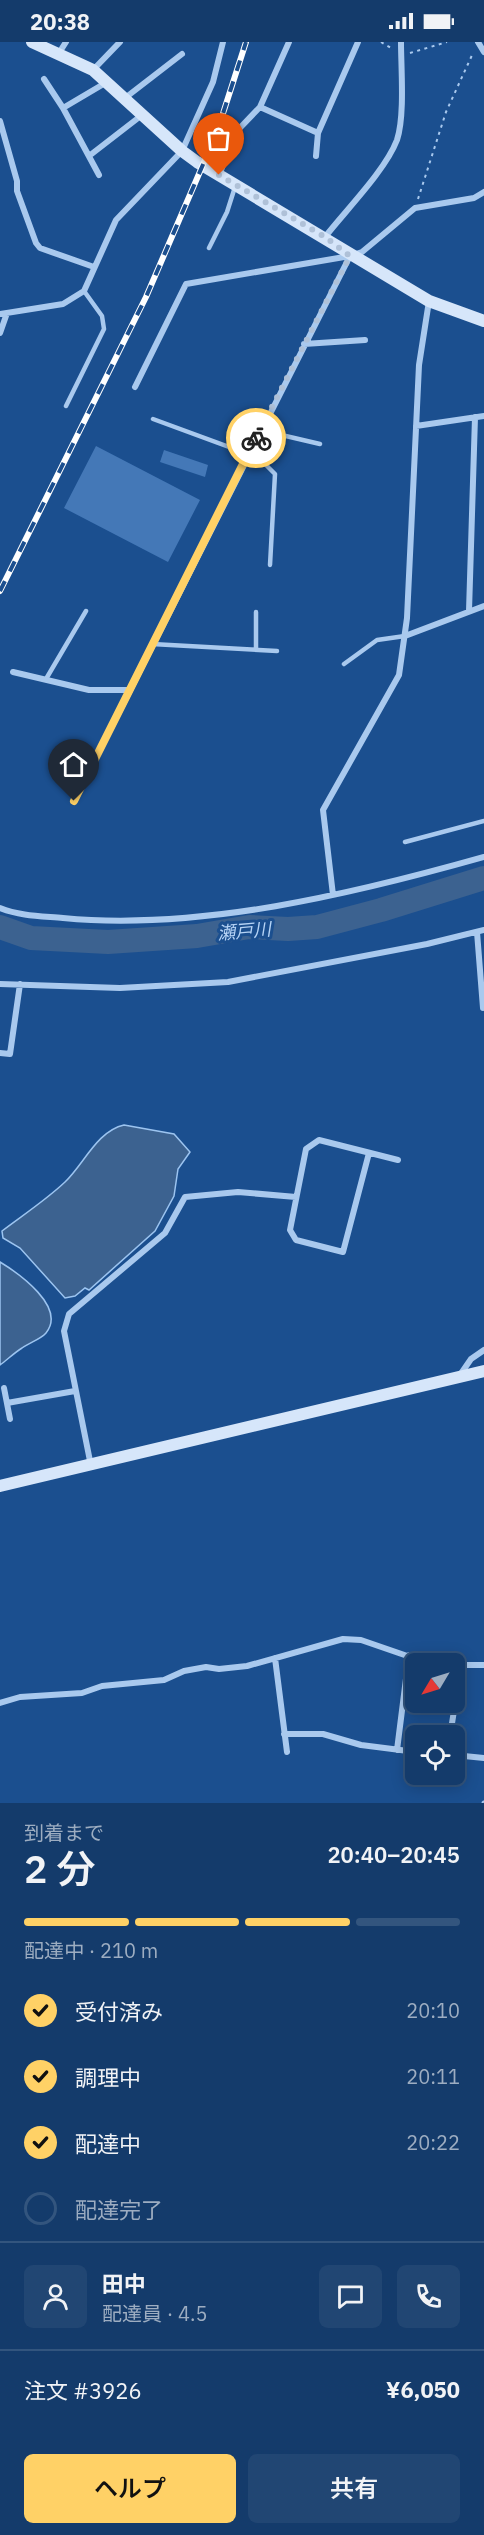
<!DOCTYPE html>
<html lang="ja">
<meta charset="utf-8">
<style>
:root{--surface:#143b6b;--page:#214673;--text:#f1f3f6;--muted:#9dadc1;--line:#33557e;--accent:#ffd166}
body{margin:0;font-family:"IBM Plex Sans","Noto Sans JP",sans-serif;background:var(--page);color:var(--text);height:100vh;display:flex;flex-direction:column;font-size:22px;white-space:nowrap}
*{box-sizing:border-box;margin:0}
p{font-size:20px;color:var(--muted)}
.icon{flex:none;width:33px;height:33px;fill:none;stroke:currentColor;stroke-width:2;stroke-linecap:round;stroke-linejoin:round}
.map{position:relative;height:1761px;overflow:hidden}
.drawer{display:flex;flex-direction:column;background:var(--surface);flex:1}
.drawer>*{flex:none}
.needle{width:39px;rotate:232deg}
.controls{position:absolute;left:405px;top:1611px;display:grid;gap:12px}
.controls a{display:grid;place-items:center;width:60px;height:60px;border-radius:9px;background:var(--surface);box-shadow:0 3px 15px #0003,0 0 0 2px var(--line);font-size:30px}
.pin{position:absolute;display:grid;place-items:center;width:51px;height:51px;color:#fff;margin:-62px -26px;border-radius:50% 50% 50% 0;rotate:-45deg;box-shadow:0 0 6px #0007}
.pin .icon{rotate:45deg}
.courier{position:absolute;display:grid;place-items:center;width:60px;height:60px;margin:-30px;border:4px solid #ffd166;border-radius:50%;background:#fff;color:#222;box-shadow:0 2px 8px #0007}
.summary em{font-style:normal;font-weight:600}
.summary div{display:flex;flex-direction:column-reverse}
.summary{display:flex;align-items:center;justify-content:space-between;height:102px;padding:0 24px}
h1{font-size:39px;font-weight:600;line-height:45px}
.bar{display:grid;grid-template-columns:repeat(4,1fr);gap:9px 6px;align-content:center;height:72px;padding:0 24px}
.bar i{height:8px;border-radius:4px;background:var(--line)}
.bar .selected{background:var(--accent)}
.bar p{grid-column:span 4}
.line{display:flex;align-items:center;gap:15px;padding:0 24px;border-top:2px solid var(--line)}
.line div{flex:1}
.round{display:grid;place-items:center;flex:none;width:63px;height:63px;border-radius:9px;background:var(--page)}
ol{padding:0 24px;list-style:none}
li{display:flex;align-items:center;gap:18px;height:66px}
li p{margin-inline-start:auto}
li .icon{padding:6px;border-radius:50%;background:var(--accent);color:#111;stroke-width:4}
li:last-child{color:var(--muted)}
li i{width:33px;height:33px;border:3px solid var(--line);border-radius:50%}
.button{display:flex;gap:12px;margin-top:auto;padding:12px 24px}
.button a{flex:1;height:69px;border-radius:9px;background:var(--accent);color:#111;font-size:24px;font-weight:600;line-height:69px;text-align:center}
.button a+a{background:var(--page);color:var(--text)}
.status{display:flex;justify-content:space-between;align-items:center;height:42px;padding:0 30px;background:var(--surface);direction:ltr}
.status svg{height:16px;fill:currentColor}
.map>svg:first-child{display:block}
</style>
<div class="status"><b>20:38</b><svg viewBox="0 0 49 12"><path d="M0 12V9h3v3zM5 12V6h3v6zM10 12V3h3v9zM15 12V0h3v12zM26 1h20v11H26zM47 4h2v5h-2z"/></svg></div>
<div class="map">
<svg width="484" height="1761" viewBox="0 0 484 1761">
<rect width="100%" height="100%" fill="#1b4f8f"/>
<path fill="#3c6290" stroke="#9cc4f0" stroke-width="1.5" d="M124,1083L174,1092L190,1110L178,1127L174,1154L155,1189L89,1248L85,1246L75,1254L65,1256L20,1206L3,1196L2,1189C23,1173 46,1158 65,1140C84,1122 97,1089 124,1083Z
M0,1220C18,1231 67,1265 46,1291C41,1297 29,1301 22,1306C14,1311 7,1318 0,1323Z"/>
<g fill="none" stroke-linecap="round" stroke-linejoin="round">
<path stroke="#3c6290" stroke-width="24" d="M0,885L31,896L108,900L197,894L249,885L288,887L317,885L381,868L484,836"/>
</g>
<path fill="#4478b7" d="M96,404L200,458L168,520L64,466Z
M164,408L208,423L205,435L160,420Z"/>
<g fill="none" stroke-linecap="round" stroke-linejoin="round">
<path stroke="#a9c9ee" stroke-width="2" stroke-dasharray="3 4.5" stroke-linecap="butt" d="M381,0L391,6
M410,11L447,0
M418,157L446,70L473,11
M482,1761L484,1759"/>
<path stroke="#a9c9ee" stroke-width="4.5" d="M209,206L227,170L235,145
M66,364L104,287L102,274L84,249
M153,377L259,416L275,432L270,523
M260,388L320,402
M256,570V608
M152,602L277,609
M344,622L377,598L405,594
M46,637L86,569
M405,800L484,779"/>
<path stroke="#a9c9ee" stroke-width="6" d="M478,0L484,10
M59,11L66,0
M93,28L120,0
M44,37L63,66L99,133
M125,56L182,12
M260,65L318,91
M63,66L107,40
M0,79L17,139V149L36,201L40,206L94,225
M89,114L142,73
M316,114L318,91L358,0
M219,133L237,89L260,65L289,0
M325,195C346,168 385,129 397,98C405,74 401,26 401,0
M0,272L63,262L84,249L116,178L182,109L213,40L223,0
M0,291L7,271
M304,302L365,298
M135,345L186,242L350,214L362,210L415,166L474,156L484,150
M416,384L484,374
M469,569L475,375
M405,594L484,564
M13,630L89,648H129
M74,759L350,214
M333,853L323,768L399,633L407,576L419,323L429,259
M0,866C20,874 41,874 63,876C199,889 353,852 484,815
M477,890L483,966
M0,942L120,946L228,940L427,902L484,888
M0,1011L10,1012L20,942
M369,1111L343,1210L296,1198L290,1188L306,1107L319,1098L398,1118
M460,1333L471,1317L484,1308
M4,1346L10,1377
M7,1361L75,1349
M91,1424L64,1289L69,1272L165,1191L185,1155L238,1150L296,1155
M275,1616L287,1710
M454,1623H484
M0,1661L20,1655L82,1651L102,1644L164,1638L184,1629L206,1625L219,1627L247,1624L343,1597L361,1598L419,1618L446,1622
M284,1692H323L361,1703L416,1710
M450,1694L461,1624
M397,1708L409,1613
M454,1713L484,1716"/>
<path stroke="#d6e6fa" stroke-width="12" d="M32,0L93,28L182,109L197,120L429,259L484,279
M0,1444L484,1329"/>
<defs>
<path id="rail" d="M0,549L146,255L217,90L246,0"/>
</defs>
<use href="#rail" stroke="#fff" stroke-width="6"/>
<use href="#rail" stroke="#1b4f8f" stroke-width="4" stroke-dasharray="11" stroke-linecap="butt"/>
</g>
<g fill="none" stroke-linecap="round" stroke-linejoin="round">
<path stroke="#afc1d8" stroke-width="6" stroke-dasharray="0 10.8" d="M219,133L325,195L350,214L256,396"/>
<path stroke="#ffd166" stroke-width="8" d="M74,759L256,396"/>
</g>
<g text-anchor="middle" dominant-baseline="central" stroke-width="6" stroke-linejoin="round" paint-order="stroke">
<g font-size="18" font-style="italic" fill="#b5d3f5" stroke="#1b4f8f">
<text transform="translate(244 889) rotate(-5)">瀬戸川</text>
</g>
</g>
</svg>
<div class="controls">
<a><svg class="needle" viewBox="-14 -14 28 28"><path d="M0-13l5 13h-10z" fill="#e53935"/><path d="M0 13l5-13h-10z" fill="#9dadc1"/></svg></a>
<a><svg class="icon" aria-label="locate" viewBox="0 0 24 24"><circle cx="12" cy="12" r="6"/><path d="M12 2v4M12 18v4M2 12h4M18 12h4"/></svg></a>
</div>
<div class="pin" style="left:219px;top:133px;background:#ea580c"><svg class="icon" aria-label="bag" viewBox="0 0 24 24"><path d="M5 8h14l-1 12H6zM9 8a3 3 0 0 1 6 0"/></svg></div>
<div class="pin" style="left:74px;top:759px;background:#1f2937"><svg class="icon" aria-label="home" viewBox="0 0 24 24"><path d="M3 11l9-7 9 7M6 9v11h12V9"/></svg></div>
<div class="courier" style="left:256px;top:396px"><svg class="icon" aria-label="bike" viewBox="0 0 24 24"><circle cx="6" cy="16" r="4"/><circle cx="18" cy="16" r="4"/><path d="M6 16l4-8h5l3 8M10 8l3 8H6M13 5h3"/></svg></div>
</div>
<section class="drawer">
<div class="summary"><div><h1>2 分</h1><p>到着まで</p></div><em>20:40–20:45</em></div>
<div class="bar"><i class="selected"></i><i class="selected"></i><i class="selected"></i><i></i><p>配達中 · 210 m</p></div>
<ol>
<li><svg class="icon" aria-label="check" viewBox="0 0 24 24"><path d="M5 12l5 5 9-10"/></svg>受付済み<p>20:10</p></li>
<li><svg class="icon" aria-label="check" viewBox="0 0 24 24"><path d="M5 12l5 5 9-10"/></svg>調理中<p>20:11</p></li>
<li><svg class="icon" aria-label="check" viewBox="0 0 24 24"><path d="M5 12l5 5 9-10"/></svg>配達中<p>20:22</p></li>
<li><i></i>配達完了</li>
</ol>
<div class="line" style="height:108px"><a class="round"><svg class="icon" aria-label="person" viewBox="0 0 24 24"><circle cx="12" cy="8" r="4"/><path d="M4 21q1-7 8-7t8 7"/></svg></a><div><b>田中</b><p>配達員 · 4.5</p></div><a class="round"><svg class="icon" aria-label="chat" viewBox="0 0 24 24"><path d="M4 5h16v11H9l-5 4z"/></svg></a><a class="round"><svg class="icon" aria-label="phone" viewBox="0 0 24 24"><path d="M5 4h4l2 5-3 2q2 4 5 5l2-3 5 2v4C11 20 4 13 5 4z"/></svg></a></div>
<div class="line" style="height:78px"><div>注文 #3926</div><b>¥6,050</b></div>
<div class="button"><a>ヘルプ</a><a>共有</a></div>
</section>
